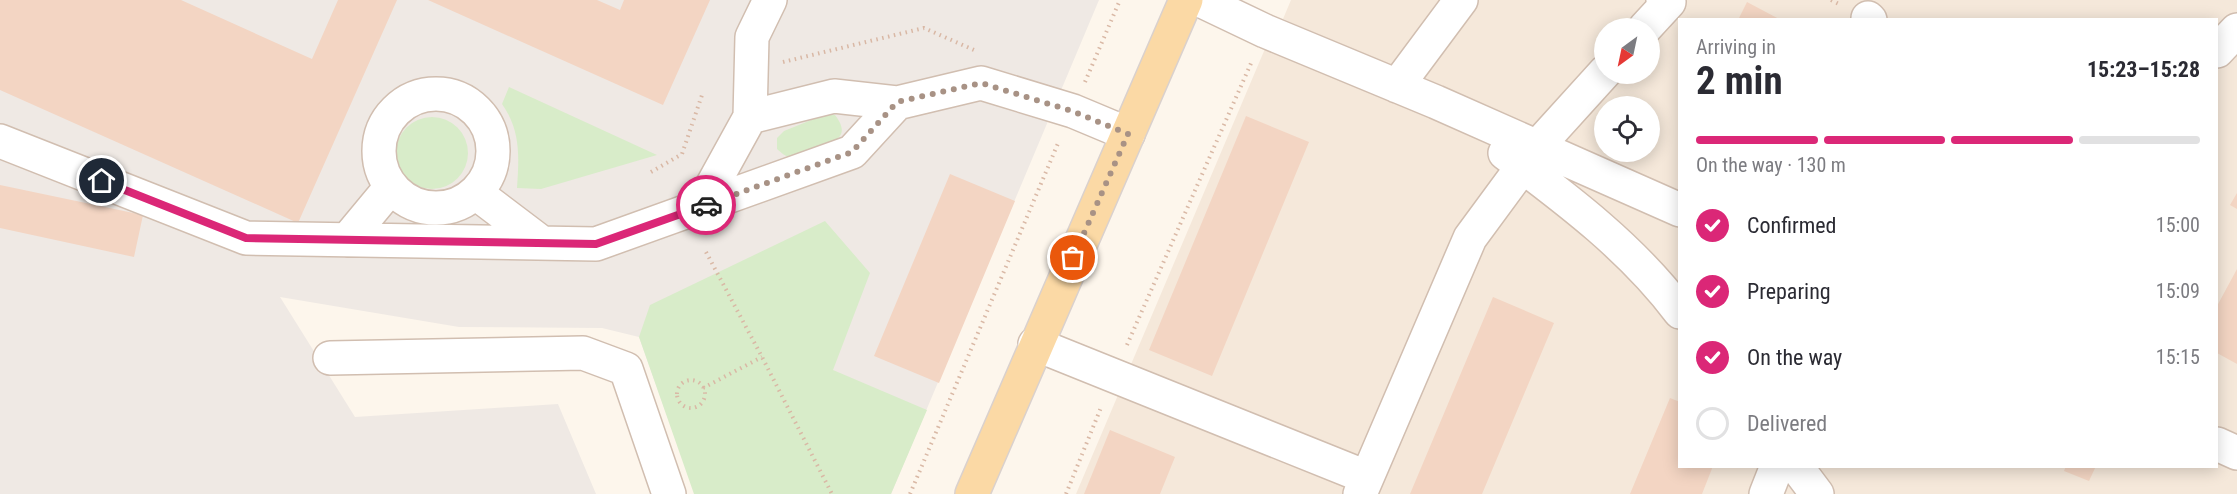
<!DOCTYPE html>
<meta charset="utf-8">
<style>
:root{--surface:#fff;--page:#f2f2f3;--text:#2b2b33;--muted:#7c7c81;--line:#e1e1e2;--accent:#db2777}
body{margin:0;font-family:"Roboto Condensed",sans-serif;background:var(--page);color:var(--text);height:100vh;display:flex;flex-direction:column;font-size:22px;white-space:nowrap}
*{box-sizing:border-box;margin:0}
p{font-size:20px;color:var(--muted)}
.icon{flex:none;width:33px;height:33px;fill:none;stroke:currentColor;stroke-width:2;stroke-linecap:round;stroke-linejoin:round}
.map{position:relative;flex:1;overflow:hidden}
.panel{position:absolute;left:1678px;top:18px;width:540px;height:450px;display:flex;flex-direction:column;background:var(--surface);border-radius:0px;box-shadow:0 3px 15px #0003}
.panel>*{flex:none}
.needle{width:39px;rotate:213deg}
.buttons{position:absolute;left:1594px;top:18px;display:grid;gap:12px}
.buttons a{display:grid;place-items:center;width:66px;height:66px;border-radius:50%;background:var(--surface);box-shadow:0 3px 15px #0003;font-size:30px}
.pin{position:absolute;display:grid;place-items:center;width:51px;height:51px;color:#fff;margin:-26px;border:3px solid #fff;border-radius:50%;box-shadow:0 2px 6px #0007}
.courier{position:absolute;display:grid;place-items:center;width:60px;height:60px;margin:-30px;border:4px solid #db2777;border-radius:50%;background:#fff;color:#222;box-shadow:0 2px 8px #0007}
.head em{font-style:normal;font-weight:700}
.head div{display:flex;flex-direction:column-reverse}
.head{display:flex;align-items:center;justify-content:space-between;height:102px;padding:0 18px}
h1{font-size:39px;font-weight:700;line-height:45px}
.bar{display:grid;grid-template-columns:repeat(4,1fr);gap:9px 6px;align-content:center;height:72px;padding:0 18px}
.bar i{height:8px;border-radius:4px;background:var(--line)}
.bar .current{background:var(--accent)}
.bar p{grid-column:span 4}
ol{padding:0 18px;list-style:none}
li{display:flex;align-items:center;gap:18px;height:66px}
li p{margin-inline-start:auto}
li .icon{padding:6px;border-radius:50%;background:var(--accent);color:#fff;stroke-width:4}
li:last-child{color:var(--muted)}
li i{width:33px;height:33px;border:3px solid var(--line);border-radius:50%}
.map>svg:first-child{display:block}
</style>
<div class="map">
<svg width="2237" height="494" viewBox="0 0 2237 494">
<rect width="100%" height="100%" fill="#fdf6ec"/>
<path fill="#f5e8da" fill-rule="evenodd" d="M1291,0H2237V435L2217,427V20H1680V192L1283,19ZM1605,28H1650V74H1605ZM1605,106H1650V152H1605Z
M1267,44L1680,224V466H2217V458L2237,466V494H1076Z"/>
<path fill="#efe9e4" d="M0,0H1099L891,494H695L639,337L602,328L459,327L280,297L355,417L558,404L596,494H0Z"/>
<path fill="#d8ecc9" d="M509,87L657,155L541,189L517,188C519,157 521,131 502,104Z
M826,114L835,115C852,137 834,142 816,149C809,152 800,157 793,157C786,158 782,153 777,149V138L784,131Z
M396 153a36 36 0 1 1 72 0a36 36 0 1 1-72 0Z
M825,221L870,273L833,370L927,410L891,494H694L639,337L650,305Z"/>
<path fill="#f3d5c3" d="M0,0H181L312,59L338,0H397L298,223L0,90Z
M428,0H597L620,10L624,0H710L663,105Z
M1747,2L1781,20H1738Z
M1246,116L1309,142L1212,376L1149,350Z
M950,174L1015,201L939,383L874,356Z
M0,185L143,215L134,257L0,228Z
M2237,193V209L2230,205Z
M2237,269V364L2217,353V306Z
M1493,297L1554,323L1482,494H1410Z
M1670,398L1680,402V466H1713L1702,494H1630Z
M1110,430L1175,457L1160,494H1084Z
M2066,466H2096L2089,481L2064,471Z"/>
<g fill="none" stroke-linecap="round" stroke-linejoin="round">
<defs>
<path id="minor" d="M770,0L752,37L750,117L834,96L897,103
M1200,0L1265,31L1436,102L1680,210
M1868,18L1870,20
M1645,28L1669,2L1663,0
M2217,51L2237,30
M1397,86L1461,0
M379 151a57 57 0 1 1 114 0a57 57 0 1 1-114 0Z
M0,141L246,238L596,244L852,152L897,103L981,83L1073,111L1128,134
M1505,153C1568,200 1633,249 1680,312
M476,193L542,243
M701,206L750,117
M347,240L391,187
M1035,344L1366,477
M330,358L583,353L626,369L669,494
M2217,444L2237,453
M1796,466L1817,494
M1360,494L1470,238L1537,147L1605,72
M1766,494L1777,466"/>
<path id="major" d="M972,494L1186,0"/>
</defs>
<use href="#minor" stroke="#d1beb0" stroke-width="36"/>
<use href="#major" stroke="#dad1cd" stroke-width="36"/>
<path stroke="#d9b8a5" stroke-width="4" stroke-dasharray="1.5 4.5" stroke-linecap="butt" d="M1831,0L1841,5
M783,62L924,28L974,50
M1085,82L1120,0
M651,172L682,154L703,92
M706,252L762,357L832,494
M1127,345L1252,61
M677 394a14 14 0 1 1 28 0a14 14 0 1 1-28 0Z
M703,388L762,357
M910,494L1059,141
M1066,494L1102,405"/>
<use href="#minor" stroke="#fff" stroke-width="33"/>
<use href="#major" stroke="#fbd9a5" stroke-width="33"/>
</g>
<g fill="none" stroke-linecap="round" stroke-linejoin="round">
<path stroke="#a89285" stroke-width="6" stroke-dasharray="0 10.8" d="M706,205L852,152L897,102L981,83L1072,111L1128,134L1073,258"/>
<path stroke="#db2777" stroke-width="8" d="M102,181L246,238L596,244L706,205"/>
</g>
</svg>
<div class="buttons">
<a><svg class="needle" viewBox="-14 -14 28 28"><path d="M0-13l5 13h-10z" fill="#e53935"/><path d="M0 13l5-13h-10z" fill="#7c7c81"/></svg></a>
<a><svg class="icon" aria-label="locate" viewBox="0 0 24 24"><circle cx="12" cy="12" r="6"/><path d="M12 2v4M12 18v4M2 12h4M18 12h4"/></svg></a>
</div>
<div class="pin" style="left:1073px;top:258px;background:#ea580c"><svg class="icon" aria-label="bag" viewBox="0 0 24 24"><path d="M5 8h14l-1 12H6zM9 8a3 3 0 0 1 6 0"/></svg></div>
<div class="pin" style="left:102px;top:181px;background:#1f2937"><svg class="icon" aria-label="home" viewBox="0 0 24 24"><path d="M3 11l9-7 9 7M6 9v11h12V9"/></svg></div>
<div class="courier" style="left:706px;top:205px"><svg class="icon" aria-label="car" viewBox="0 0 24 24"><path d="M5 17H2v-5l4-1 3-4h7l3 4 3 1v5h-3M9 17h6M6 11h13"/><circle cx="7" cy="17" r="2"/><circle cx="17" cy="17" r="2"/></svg></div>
<section class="panel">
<div class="head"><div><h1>2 min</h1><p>Arriving in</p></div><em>15:23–15:28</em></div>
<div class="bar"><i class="current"></i><i class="current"></i><i class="current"></i><i></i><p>On the way · 130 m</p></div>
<ol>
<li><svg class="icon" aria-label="check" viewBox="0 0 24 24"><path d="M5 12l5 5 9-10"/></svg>Confirmed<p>15:00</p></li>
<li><svg class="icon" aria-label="check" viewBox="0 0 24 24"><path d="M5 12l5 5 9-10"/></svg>Preparing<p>15:09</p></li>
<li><svg class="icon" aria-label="check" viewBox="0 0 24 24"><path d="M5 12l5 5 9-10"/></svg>On the way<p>15:15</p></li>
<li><i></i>Delivered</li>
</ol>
</section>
</div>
